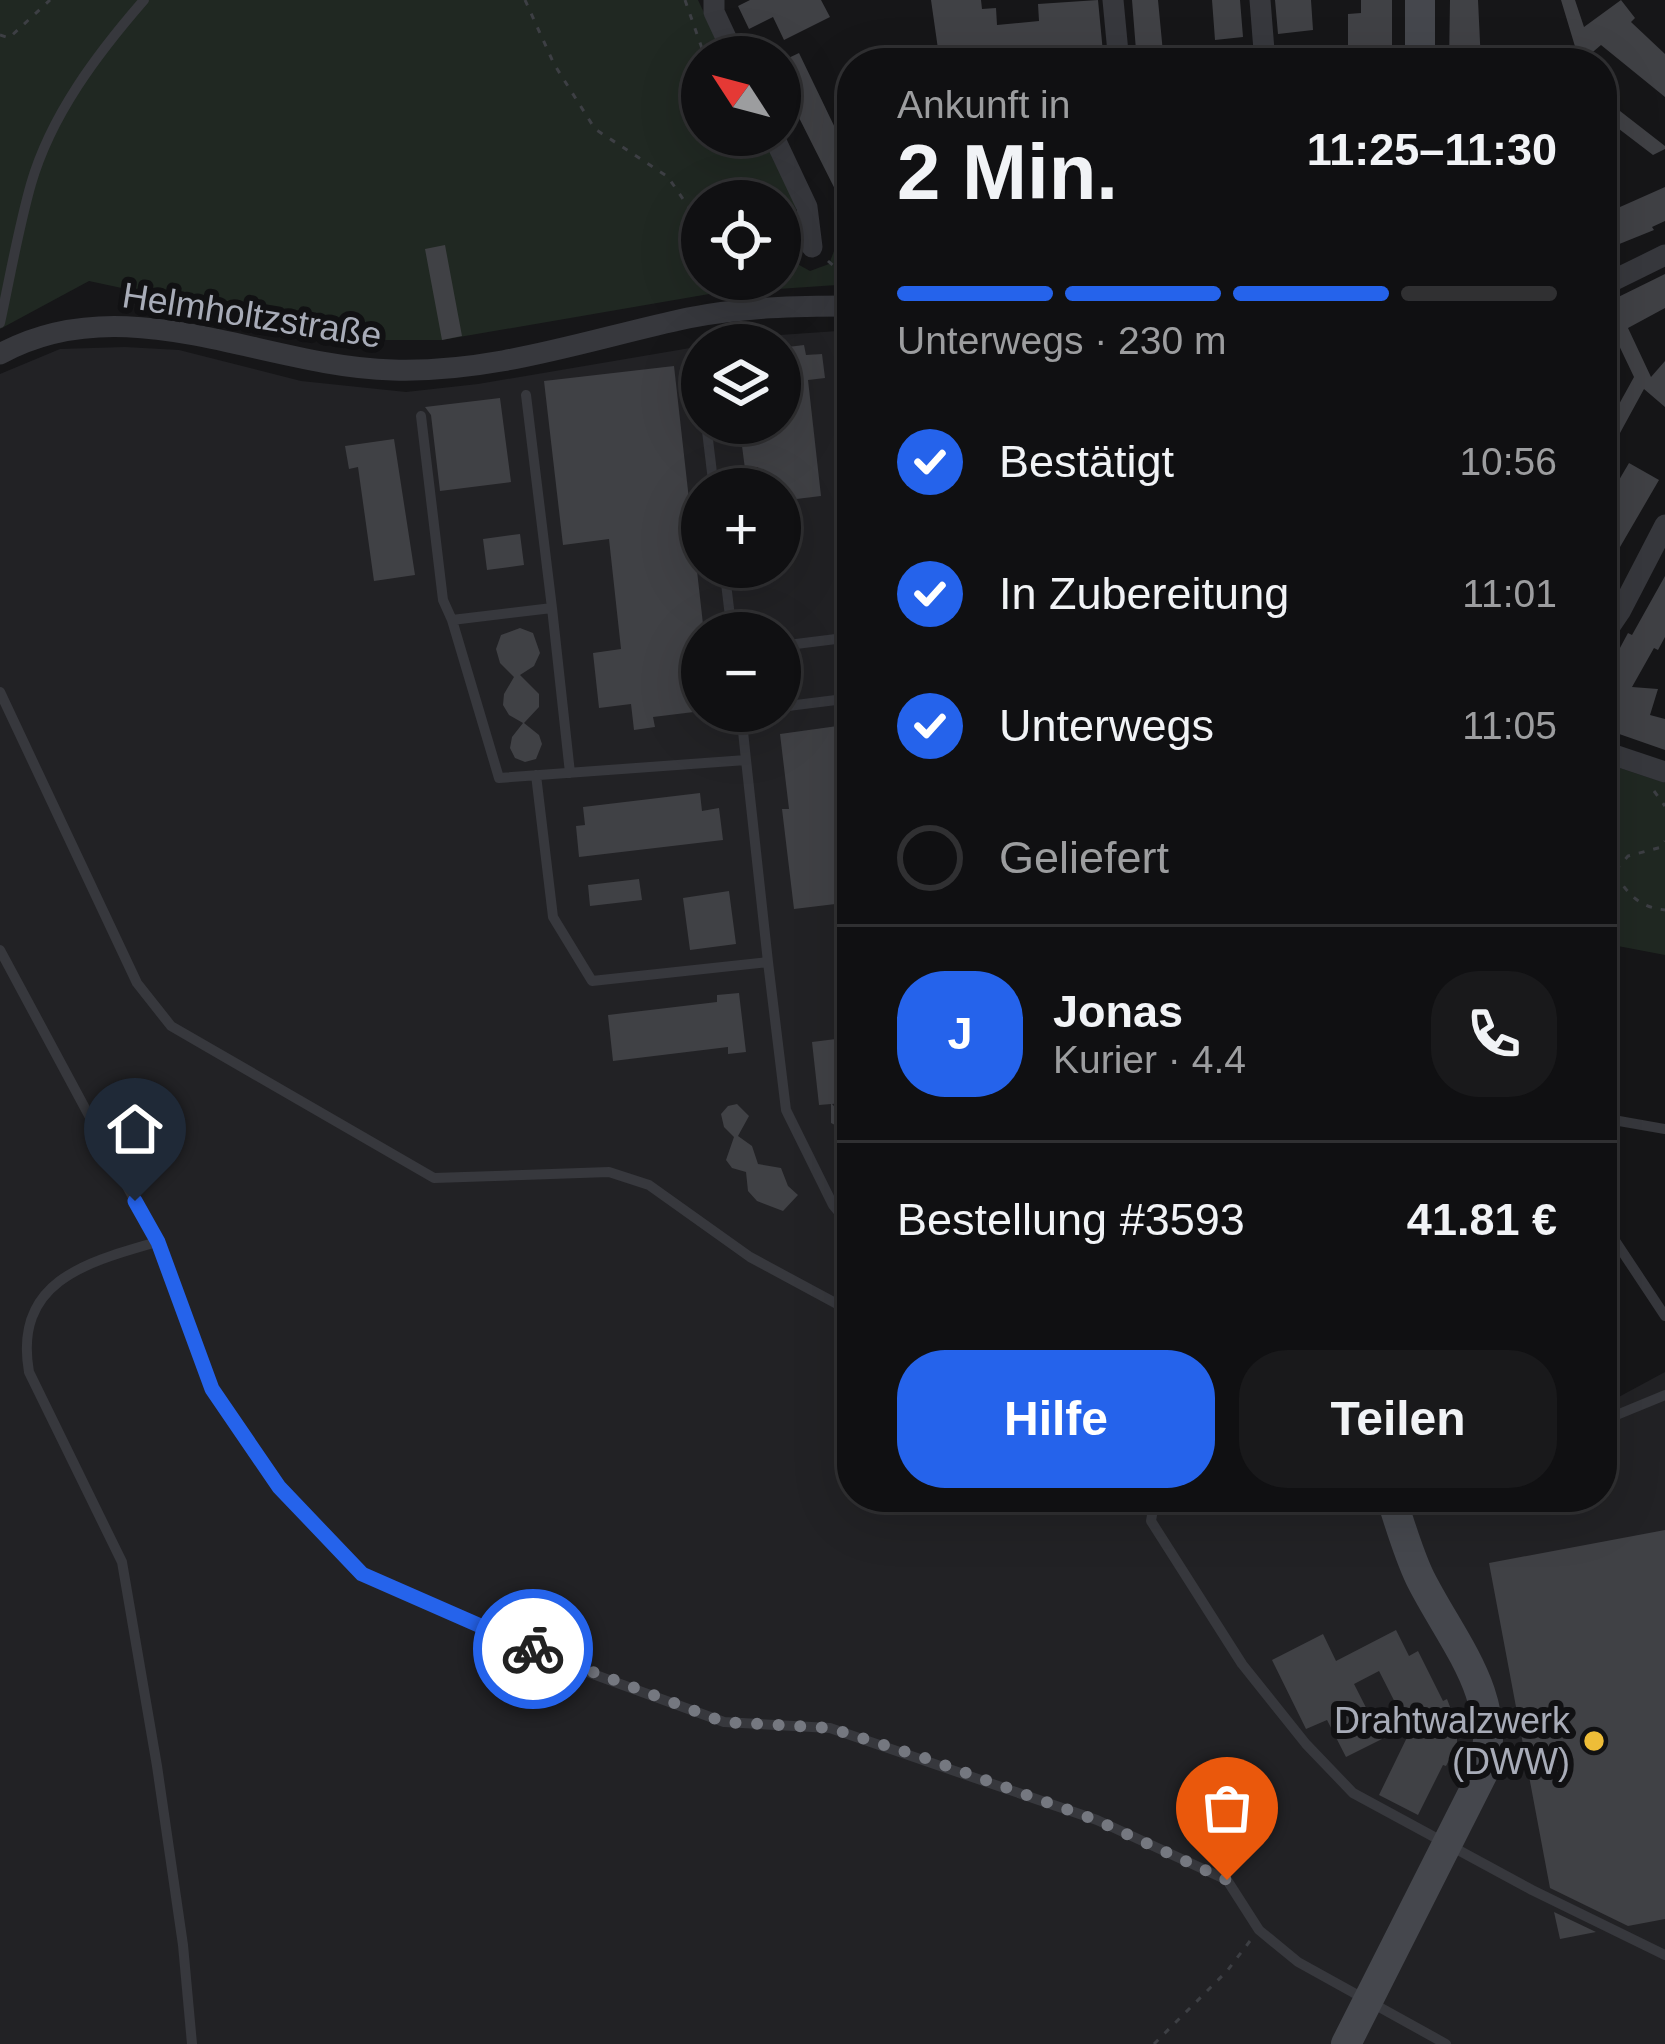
<!DOCTYPE html>
<html lang="de">
<meta charset="utf-8">
<style>
:root{--surface:#101012;--page:#19191b;--text:#f1f3f6;--muted:#9c9d9f;--line:#303032;--accent:#2563eb}
body{margin:0;font-family:Arial,sans-serif;background:var(--page);color:var(--text);height:100vh;display:flex;flex-direction:column;font-size:45px;white-space:nowrap}
*{box-sizing:border-box;margin:0}
p{font-size:39px;color:var(--muted)}
.icon{flex:none;width:66px;height:66px;fill:none;stroke:currentColor;stroke-width:2;stroke-linecap:round;stroke-linejoin:round}
.map{position:relative;flex:1;overflow:hidden}
.sheet{position:absolute;left:837px;top:48px;width:780px;height:1464px;display:flex;flex-direction:column;background:var(--surface);border-radius:48px;box-shadow:0 12px 48px #0002,0 0 0 3px var(--line)}
.sheet>*{flex:none}
.needle{width:78px;rotate:306deg}
.buttons{position:absolute;left:681px;top:36px;display:grid;gap:24px}
.buttons a{display:grid;place-items:center;width:120px;height:120px;border-radius:50%;background:var(--surface);box-shadow:0 12px 48px #0002,0 0 0 3px var(--line);font-size:60px}
.pin{position:absolute;display:grid;place-items:center;width:102px;height:102px;color:#fff;margin:-123px -51px;border-radius:50% 50% 50% 0;rotate:-45deg;box-shadow:0 0 12px #0007}
.pin .icon{rotate:45deg}
.courier{position:absolute;display:grid;place-items:center;width:120px;height:120px;margin:-60px;border:9px solid #2563eb;border-radius:50%;background:#fff;color:#222;box-shadow:0 3px 15px #0007}
.head em{font-style:normal;font-weight:800}
.head div{display:flex;flex-direction:column-reverse}
.head{display:flex;align-items:center;justify-content:space-between;height:204px;padding:0 60px}
h1{font-size:78px;font-weight:800;line-height:90px}
.bar{display:grid;grid-template-columns:repeat(4,1fr);gap:18px 12px;align-content:center;height:144px;padding:0 60px}
.bar i{height:15px;border-radius:9px;background:var(--line)}
.bar .selected{background:var(--accent)}
.bar p{grid-column:span 4}
.line{display:flex;align-items:center;gap:30px;padding:0 60px;border-top:3px solid var(--line)}
.line div{flex:1}
.round{display:grid;place-items:center;flex:none;width:126px;height:126px;border-radius:48px;background:var(--page)}
ol{padding:0 60px;list-style:none}
li{display:flex;align-items:center;gap:36px;height:132px}
li p{margin-inline-start:auto}
li .icon{padding:12px;border-radius:50%;background:var(--accent);color:#fff;stroke-width:4}
li:last-child{color:var(--muted)}
li i{width:66px;height:66px;border:6px solid var(--line);border-radius:50%}
.button{display:flex;gap:24px;margin-top:auto;padding:24px 60px}
.button a{flex:1;height:138px;border-radius:48px;background:var(--accent);color:#fff;font-size:48px;font-weight:800;line-height:138px;text-align:center}
.button a+a{background:var(--page);color:var(--text)}
.map>svg:first-child{display:block}
</style>
<div class="map">
<svg width="1665" height="2044" viewBox="0 0 1665 2044">
<rect width="100%" height="100%" fill="#161618"/>
<path fill="#222225" fill-rule="evenodd" d="M852,330V1497H1602V1406L1665,1372V2044H0V374L60,349L125,347L179,350L301,381L406,392L478,384L702,346V423H780V345H710L765,336ZM702,489H780V567H702ZM702,633H780V711H702Z"/>
<path fill="#202822" fill-rule="evenodd" d="M0,0H698L725,57H702V135H764L798,203L787,245L792,261L810,271L829,264L836,246C851,253 852,269 852,284L763,290L741,282L715,293L442,340H364L89,281L0,329ZM702,201H780V279H702Z
M1602,762L1665,783V955L1602,943Z"/>
<path fill="#404145" d="M750,0H821L830,17L784,40L773,17L749,29L738,6Z
M931,0H981L982,9L996,8L997,25L1039,21L1038,4L1098,0L1104,63H1038L1037,46L998,49L1000,60L932,63L929,50L938,49Z
M1132,0H1158L1164,63H1137Z
M1212,0H1240L1243,37L1215,40Z
M1275,0H1311L1313,30L1278,34Z
M1361,0H1392V63H1348V14L1361,13Z
M1450,0H1478L1481,63H1449Z
M1561,0H1575L1584,27L1621,0L1635,18L1631,22L1665,54V97L1601,45L1580,63Z
M799,53L852,163V223L780,80V62Z
M1611,104L1665,146V149L1653,155L1602,116Z
M1665,187V221L1652,227L1654,230L1602,251V215Z
M445,245L462,336L442,340L425,249Z
M1665,274V308L1628,328L1651,377L1665,361V407L1644,389L1602,466V435L1634,377L1614,335L1602,340V305Z
M804,345L806,355L822,354L825,378L808,380L821,496L780,501V489H761L758,467L745,469L739,423H780V348Z
M674,366L704,633L702,711L653,717L655,727L634,730L631,704L599,708L593,653L621,649L609,539L563,545L544,381Z
M500,398L511,482L440,491L431,415L425,407Z
M394,439L415,575L374,581L358,467L349,469L345,446Z
M1629,463L1659,480L1602,578V509Z
M520,534L524,565L487,570L483,539Z
M1665,576V637L1658,650L1654,648L1632,687L1658,689L1650,715L1665,719V750L1602,728V669L1607,672L1628,633L1632,635Z
M520,628L533,633L540,653L534,666L520,675L539,694V707L524,723L539,735L542,744L536,759L525,762L515,758L510,748L512,737L523,723L509,715L503,705L504,694L514,677L500,663L496,649L501,635Z
M852,724V902L794,909L782,809H789L780,734Z
M700,793L702,811L719,808L723,840L579,857L576,826L585,825L583,807Z
M639,879L642,900L590,906L588,885Z
M729,891L736,944L690,950L683,898Z
M739,993L746,1052L728,1054V1047L613,1061L608,1015L717,1002V995Z
M852,1037V1068L844,1069L846,1085L838,1086L840,1103L832,1104L843,1116L849,1132L831,1123V1104L819,1105L812,1042Z
M737,1104L749,1116L738,1136L752,1146L758,1164L781,1168L788,1186L798,1195L783,1211L757,1201L748,1191L746,1172L732,1168L726,1160L734,1137L724,1127L721,1114L728,1106Z
M1665,1530V1919L1628,1926L1550,1888L1489,1563Z
M1396,1630L1409,1656L1418,1651L1443,1701L1447,1699L1452,1712H1457V1754H1452L1446,1766L1443,1765L1418,1815L1379,1795L1414,1723L1407,1726L1379,1671L1354,1684L1382,1739L1346,1757L1327,1720L1306,1729L1272,1660L1323,1634L1336,1661Z
M1554,1912L1596,1932L1560,1939Z"/>
<g fill="none" stroke-linecap="round" stroke-linejoin="round">
<path stroke="#3d3f44" stroke-width="3" stroke-dasharray="6 9" stroke-linecap="butt" d="M525,0L554,64L595,129L668,177L702,227
M685,0L705,57
M0,35L9,38L50,0
M745,135L758,153
M784,204L789,228
M828,261L837,269L852,268
M725,279L731,292
M1654,791L1665,806
M1615,874C1629,895 1639,907 1665,910
M1602,876L1614,872L1628,856L1662,847L1665,841
M1154,2044L1227,1971L1250,1941"/>
<path stroke="#37383d" stroke-width="10" d="M0,323C10,277 18,230 31,184C51,115 97,54 144,0
M701,384L702,389
M526,395L552,608
M421,416L443,600L452,620
M706,423L714,489
M724,567L732,633
M780,646L852,637
M0,692L137,983L171,1026L434,1178L609,1172L649,1185L750,1257L852,1312
M780,707L852,698
M570,773L552,608L452,620L499,778L746,760L741,712L745,711
M536,775L553,917L592,981L768,962L746,760
M0,950L157,1242L213,1389L279,1487L362,1574L571,1666L724,1722L830,1728L1097,1820L1227,1880L1259,1930L1298,1962L1446,2044
M768,962L786,1110L833,1205L852,1203
M1602,1118L1665,1129
M833,1205L852,1228
M1602,1221L1665,1316
M157,1242C87,1262 13,1281 29,1372L122,1562L157,1766L183,1945L192,2044
M1602,1421L1665,1395
M1155,1497L1151,1521L1242,1664L1306,1744L1353,1793L1532,1890L1665,1955"/>
<path stroke="#37383d" stroke-width="21" d="M714,0V12L735,57
M1113,0L1119,63
M1260,0L1265,63
M773,135L807,207L812,247
M1602,286L1665,255
M0,354C126,285 262,367 393,370C495,373 590,339 688,318C743,307 797,306 852,306
M1602,638L1621,610L1665,525
M1602,751L1665,772"/>
<path stroke="#45474d" stroke-width="30" d="M1420,63V0
M1346,2044L1484,1771C1503,1695 1452,1642 1420,1578C1408,1553 1400,1524 1391,1497"/>
</g>
<g fill="none" stroke-linecap="round" stroke-linejoin="round">
<path stroke="#757880" stroke-width="12" stroke-dasharray="0 21.6" d="M533,1649L724,1722L830,1728L922,1757L1096,1820L1227,1880"/>
<path stroke="#2563eb" stroke-width="15" d="M135,1201L158,1242L212,1389L279,1487L362,1574L533,1649"/>
</g>
<circle fill="#eebd38" stroke="#111113" stroke-width="4.5" cx="1594" cy="1741" r="12"/>
<g text-anchor="middle" dominant-baseline="central" stroke-width="12" stroke-linejoin="round" paint-order="stroke">
<g font-size="36" fill="#a8acb8" stroke="#111113">
<text transform="translate(252 315) rotate(9)">Helmholtzstraße</text>
</g>
<g font-size="36" fill="#a8acb8" stroke="#111113" text-anchor="end">
<text x="1570" y="1720">Drahtwalzwerk<tspan x="1570" dy="41">(DWW)</tspan></text>
</g>
</g>
</svg>
<div class="buttons">
<a><svg class="needle" viewBox="-14 -14 28 28"><path d="M0-13l5 13h-10z" fill="#e53935"/><path d="M0 13l5-13h-10z" fill="#9c9d9f"/></svg></a>
<a><svg class="icon" aria-label="locate" viewBox="0 0 24 24"><circle cx="12" cy="12" r="6"/><path d="M12 2v4M12 18v4M2 12h4M18 12h4"/></svg></a>
<a><svg class="icon" aria-label="layers" viewBox="0 0 24 24"><path d="M12 4l9 5-9 5-9-5zM3 14l9 5 9-5"/></svg></a>
<a>+</a>
<a>−</a>
</div>
<div class="pin" style="left:1227px;top:1880px;background:#ea580c"><svg class="icon" aria-label="bag" viewBox="0 0 24 24"><path d="M5 8h14l-1 12H6zM9 8a3 3 0 0 1 6 0"/></svg></div>
<div class="pin" style="left:135px;top:1201px;background:#1f2937"><svg class="icon" aria-label="home" viewBox="0 0 24 24"><path d="M3 11l9-7 9 7M6 9v11h12V9"/></svg></div>
<div class="courier" style="left:533px;top:1649px"><svg class="icon" aria-label="bike" viewBox="0 0 24 24"><circle cx="6" cy="16" r="4"/><circle cx="18" cy="16" r="4"/><path d="M6 16l4-8h5l3 8M10 8l3 8H6M13 5h3"/></svg></div>
<section class="sheet">
<div class="head"><div><h1>2 Min.</h1><p>Ankunft in</p></div><em>11:25–11:30</em></div>
<div class="bar"><i class="selected"></i><i class="selected"></i><i class="selected"></i><i></i><p>Unterwegs · 230 m</p></div>
<ol>
<li><svg class="icon" aria-label="check" viewBox="0 0 24 24"><path d="M5 12l5 5 9-10"/></svg>Bestätigt<p>10:56</p></li>
<li><svg class="icon" aria-label="check" viewBox="0 0 24 24"><path d="M5 12l5 5 9-10"/></svg>In Zubereitung<p>11:01</p></li>
<li><svg class="icon" aria-label="check" viewBox="0 0 24 24"><path d="M5 12l5 5 9-10"/></svg>Unterwegs<p>11:05</p></li>
<li><i></i>Geliefert</li>
</ol>
<div class="line" style="height:216px"><b class="round" style="background:var(--accent);color:#fff">J</b><div><b>Jonas</b><p>Kurier · 4.4</p></div><a class="round"><svg class="icon" aria-label="phone" viewBox="0 0 24 24"><path d="M5 4h4l2 5-3 2q2 4 5 5l2-3 5 2v4C11 20 4 13 5 4z"/></svg></a></div>
<div class="line" style="height:156px"><div>Bestellung #3593</div><b>41.81 €</b></div>
<div class="button"><a>Hilfe</a><a>Teilen</a></div>
</section>
</div>
